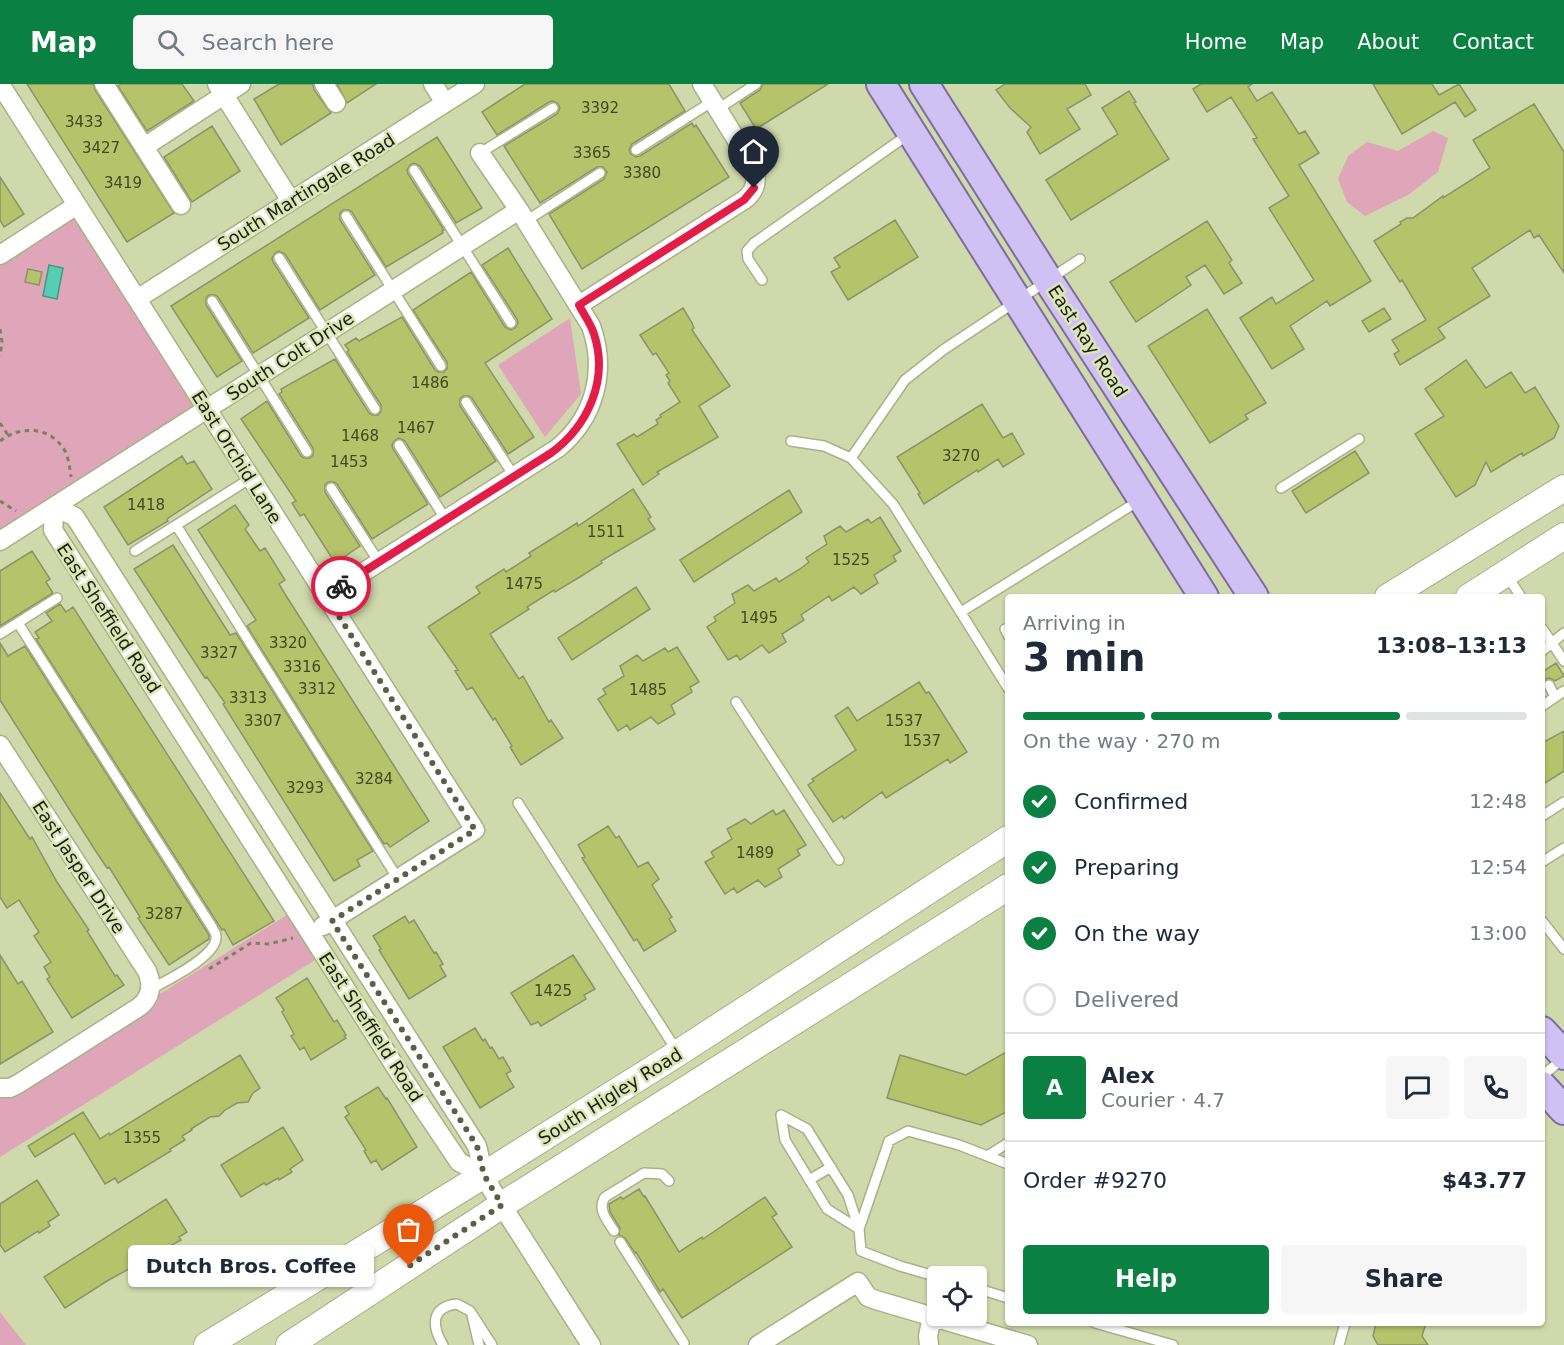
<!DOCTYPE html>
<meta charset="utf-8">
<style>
:root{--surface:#fff;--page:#f6f6f7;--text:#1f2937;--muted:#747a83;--line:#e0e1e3;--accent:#0b8043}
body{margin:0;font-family:"DejaVu Sans",sans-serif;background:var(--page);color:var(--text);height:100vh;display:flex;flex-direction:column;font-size:22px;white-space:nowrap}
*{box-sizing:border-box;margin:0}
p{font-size:20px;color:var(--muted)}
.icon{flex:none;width:33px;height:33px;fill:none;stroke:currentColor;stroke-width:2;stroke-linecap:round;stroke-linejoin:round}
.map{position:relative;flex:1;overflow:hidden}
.sheet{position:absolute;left:1005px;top:510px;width:540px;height:732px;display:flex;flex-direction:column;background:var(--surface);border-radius:6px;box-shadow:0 2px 4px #0004}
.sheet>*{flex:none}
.controls{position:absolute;left:927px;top:1182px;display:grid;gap:12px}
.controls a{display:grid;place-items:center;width:60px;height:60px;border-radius:6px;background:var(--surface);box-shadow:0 2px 4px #0004;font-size:30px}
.pin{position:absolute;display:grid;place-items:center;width:51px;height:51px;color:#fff;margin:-62px -26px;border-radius:50% 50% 50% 0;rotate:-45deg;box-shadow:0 0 6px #0007}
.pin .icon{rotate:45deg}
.courier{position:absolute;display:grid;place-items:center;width:60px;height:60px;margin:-30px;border:4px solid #e11d48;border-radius:50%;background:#fff;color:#222;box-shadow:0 2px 8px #0007}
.bubble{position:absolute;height:42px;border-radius:6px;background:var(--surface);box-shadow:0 2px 4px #0004;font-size:20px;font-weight:600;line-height:42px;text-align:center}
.summary em{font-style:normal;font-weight:600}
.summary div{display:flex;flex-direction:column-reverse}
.summary{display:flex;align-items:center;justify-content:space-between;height:102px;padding:0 18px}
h1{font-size:39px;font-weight:600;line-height:45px}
.bar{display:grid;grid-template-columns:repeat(4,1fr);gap:9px 6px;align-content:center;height:72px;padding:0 18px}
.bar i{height:8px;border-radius:4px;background:var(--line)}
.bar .on{background:var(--accent)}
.bar p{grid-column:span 4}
.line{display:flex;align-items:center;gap:15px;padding:0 18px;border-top:2px solid var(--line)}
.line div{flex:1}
.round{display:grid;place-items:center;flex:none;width:63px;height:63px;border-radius:6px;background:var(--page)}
ol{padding:0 18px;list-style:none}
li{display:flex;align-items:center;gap:18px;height:66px}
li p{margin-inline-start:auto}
li .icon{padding:6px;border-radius:50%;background:var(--accent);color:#fff;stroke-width:4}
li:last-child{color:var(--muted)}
li i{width:33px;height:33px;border:3px solid var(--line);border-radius:50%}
.button{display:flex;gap:12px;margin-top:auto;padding:12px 18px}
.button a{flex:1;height:69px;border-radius:6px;background:var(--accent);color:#fff;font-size:24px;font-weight:600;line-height:69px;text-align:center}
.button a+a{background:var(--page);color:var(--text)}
header{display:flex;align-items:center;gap:36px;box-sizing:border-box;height:84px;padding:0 30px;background:var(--accent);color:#fff}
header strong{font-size:28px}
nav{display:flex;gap:33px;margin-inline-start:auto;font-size:21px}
.search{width:420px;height:54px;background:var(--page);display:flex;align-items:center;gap:15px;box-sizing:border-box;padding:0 21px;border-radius:6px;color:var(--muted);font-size:22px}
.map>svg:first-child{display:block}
</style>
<header>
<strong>Map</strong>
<div class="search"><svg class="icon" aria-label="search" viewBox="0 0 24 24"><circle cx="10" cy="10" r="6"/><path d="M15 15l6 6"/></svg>Search here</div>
<nav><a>Home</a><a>Map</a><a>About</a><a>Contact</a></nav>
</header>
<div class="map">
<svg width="1564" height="1261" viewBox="0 0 1564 1261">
<rect width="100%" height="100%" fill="#d0d9ab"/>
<path fill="#dfa5b9" d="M1433,47L1448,54L1438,88L1408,111L1365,132L1347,118L1338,95L1348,72L1367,58L1398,67Z
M73,131L197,325L0,450V178Z
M570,234L581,310L545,353L498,281Z
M287,831L315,876L0,1073V1004L139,923Z
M0,1228L26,1261H0Z"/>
<path fill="#56ceb4" stroke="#459a82" stroke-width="1.5" d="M49,181L63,184L57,215L43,212Z"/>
<path fill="#b5c36a" stroke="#8c9368" stroke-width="1.5" d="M27,0H93L95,6L174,129L127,158Z
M121,0H182L194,17L147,47L118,2Z
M279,0H313L314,6L331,29L281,61L254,15Z
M337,0H376L347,19Z
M525,0H669L685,27L632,60L629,66L631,70L636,73L640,72L692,39L694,43L696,41L729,93L582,185L549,130L604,95L607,88L603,83H597L540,119L504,62L557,30L560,24L558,20L553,17L549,18L497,51L482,28Z
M763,0H828L756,45L740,19L760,6Z
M1005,0H1085L1091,11L1067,25L1080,45L1040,70L1027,48L1031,43L1010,24L996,6Z
M1201,0H1252L1248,3L1257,17L1272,8L1299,50L1305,47L1319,69L1299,81L1371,197L1330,222L1327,217L1290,242L1304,265L1272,285L1240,234L1272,213L1276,220L1314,196L1269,124L1289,112L1253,55L1257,54L1231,13L1207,28L1193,5Z
M1373,0H1432L1439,11L1459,0L1476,26L1465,33L1455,18L1402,50Z
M1129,7L1136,18L1134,19L1169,75L1071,136L1046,96L1118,50L1102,24Z
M1534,20L1564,68V189L1539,151L1534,154L1530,146L1472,184L1490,212L1438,244L1445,254L1400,281L1394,270L1399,267L1392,256L1426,236L1402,196L1400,198L1374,157L1401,140L1400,138L1407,134H1413L1443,112V114L1490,84L1473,56Z
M212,42L240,87L192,118L164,73Z
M437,53L482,124L456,139L420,82L414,79L410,81L407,86L408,90L444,146L442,147L443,149L386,183L352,128L349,126H343L340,129V136L375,191L320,226L285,170L279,167L275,169L272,174L273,178L309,234L253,269L218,213L215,211H209L206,214V221L242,277L217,293L171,222Z
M0,93L24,130L4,143L0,136Z
M895,136L918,173L848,216L831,188L840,183L834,174Z
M1207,137L1232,176L1229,179L1242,199L1224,210L1205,181L1186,193L1191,201L1136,238L1110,198Z
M508,164L552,235L485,279L534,353L508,370L472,314L469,312H463L460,315V322L496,377L440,413L405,357L399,354L395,356L392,361L393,365L428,420L372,455L337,400L334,398H328L325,401V408L360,462L335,479L304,430L300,432L292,419L296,417L241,335L267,317L301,372L304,374H310L313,371V364L279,310L282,308L281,305L335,275L369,329L372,331H378L381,328V321L347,268L349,266L345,261L356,254L359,257L402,233L435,286L438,288H444L447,285V278L413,226L471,188L505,243L511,246L515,244L518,239L517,235L482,181Z
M28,185L42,188L39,201L25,198Z
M683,224L692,239L694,244L692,246L730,302L699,322L718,353L657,388L659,390L643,401L617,360L634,350L637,353L658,340L656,336L661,333L660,331L680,318L668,299L670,297L666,291L669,289L656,269L653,271L640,251Z
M1384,224L1391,235L1369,248L1362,237Z
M1207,225L1266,319L1245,331L1248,335L1210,359L1148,262Z
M1466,276L1486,304L1511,288L1525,309L1535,303L1559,342L1554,354L1523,372L1522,369L1491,388L1486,378L1475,401L1456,413L1415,350L1444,332L1425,305Z
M982,320L1003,354L1012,349L1024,370L1003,383L998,375L978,388L977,386L924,420L918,410L920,409L897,373Z
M1355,367L1369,389L1306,429L1292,407Z
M182,372L187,380L194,377L212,405L167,435L168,437L128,461L104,423Z
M633,405L651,433L648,435L655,445L601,477L602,479L583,491L555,508L554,506L527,523L529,525L490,550L519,595L523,592L549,638L551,636L563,654L521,681L510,663L512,662L495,634L493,636L472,603L467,606L455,587L458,586L428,543L480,509L476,503L504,485L506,488L531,472L529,469L577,439L578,442Z
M789,406L802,428L694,498L680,476Z
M235,421L249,441L245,445L260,467L265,464L285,496L279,500L285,510L429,737L390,763L387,759L384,760L247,542L256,536L198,446Z
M880,433L901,467L893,472L896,477L874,491L878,499L861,510L854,503L832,517L829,512L801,531L804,536L782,550L786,558L769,569L762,561L740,576L737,571L728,576L707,543L716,537L714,533L735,519L732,510L748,501L754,507L776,494L779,498L800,485L809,478L806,474L827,460L824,452L840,442L846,448L868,435L871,439Z
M173,461L230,551L236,549L373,767L357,776L360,782L334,797L223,620L225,619L207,593L205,594L134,485Z
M32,467L50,495L46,498L53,509L0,542V487Z
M636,503L650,525L572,576L558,554Z
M60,520L66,528L73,523L274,837L233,861L224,845L222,846L36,555L39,554L35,548L52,537L46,529Z
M0,559L8,572L25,562L209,851V855L169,881L138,834L140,833L109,783L107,784L95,766L0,616Z
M677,563L699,598L690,603L692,608L671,621L675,630L658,640L651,633L630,646L627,641L618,647L598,615L606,610L603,605L624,592L620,582L637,571L643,577L665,564L668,568Z
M1556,579L1564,592L1555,597L1550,594L1545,595L1542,605V588Z
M919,598L926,609L929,608L967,668L950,679L948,675L886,714L882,708L844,735L842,732L833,738L808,701L814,697L812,695L856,666L835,632L848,623L857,637Z
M1564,647V687L1542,701V659Z
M0,709L30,755L32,753L57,798L89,846L87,847L115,892L117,891L124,901L72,934L47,895L50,893L44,883L51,878L34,852L39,848L19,816L7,824L0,813Z
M773,726L776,731L784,726L806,761L797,766L800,771L778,785L782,793L765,803L758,796L737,809L734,804L725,810L705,778L714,773L711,768L732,755L727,745L745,735L751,740Z
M608,742L616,754L619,752L638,783L648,778L659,795L652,801L672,833L669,835L676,847L644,867L637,855L634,857L582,774L585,773L578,761Z
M405,832L409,839L414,836L434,869L436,868L443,880L440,882L446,892L409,915L379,866L381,865L373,852Z
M0,871L18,900L22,897L53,948L0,980Z
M573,871L595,905L584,911L586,915L541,942L538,938L531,941L511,909Z
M307,894L334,938L337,936L346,951L344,952L346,954L311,976L304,963L300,966L291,952L294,950L282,928L284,926L276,914Z
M475,944L483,957L485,955L490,964L492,963L499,975L503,973L511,987L506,990L514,1003L480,1024L443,963Z
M1008,967V1027L981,1041L887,1014L900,971L966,991Z
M240,971L260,1004L253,1009L248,1018L237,1019L225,1026L219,1032L210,1033L191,1045L192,1046L182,1052L185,1056L170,1065L171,1067L118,1099L115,1094L105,1100L74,1049L35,1073L28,1062L83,1028L100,1055L109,1049L110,1051Z
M378,1003L386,1015L387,1014L417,1063L382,1086L376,1076L371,1079L364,1067L366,1066L345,1033L349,1030L345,1023Z
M283,1043L303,1076L290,1085L292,1088L279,1096L278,1094L266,1101L264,1099L241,1113L221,1081Z
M37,1096L59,1131L48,1138L50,1142L39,1149L38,1147L5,1168L0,1161V1120Z
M639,1105L644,1113L645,1112L679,1168L702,1153L703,1155L765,1113L777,1130L772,1133L792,1163L682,1234L663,1205L660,1208L636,1168L635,1169L625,1154L619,1151L620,1144L610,1128L609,1120L621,1113L623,1115Z
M166,1115L187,1148L179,1153L181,1156L107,1197L65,1224L44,1193Z
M1376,1239H1426L1422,1252L1428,1261H1378L1373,1252Z"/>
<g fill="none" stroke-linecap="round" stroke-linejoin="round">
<defs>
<path id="service" d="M718,25L756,0
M636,66L713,17
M480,69L553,24
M414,86L511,239
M346,132L441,282
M526,137L600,89
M279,174L375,325
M762,196L748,175L747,167L754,159L909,50
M212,217L307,368
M466,318L514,392
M791,357L824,362L851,374L893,420L1008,604
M399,361L446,436
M851,374L905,296L943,266L1080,175
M331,404L379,478
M1281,404L1359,355
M176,441L398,795
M135,467L251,394
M1506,490L1521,513
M961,528L1140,416
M18,539L212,843C213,846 216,848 216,852C218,872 167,896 151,905
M1542,544L1564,577
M1005,545L1008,551
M0,550L57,514
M1542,567L1564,549
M1549,601L1555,613
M736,618L839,776
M1542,622L1564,607
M518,719L677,967
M1542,732L1564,718
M1542,778L1564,764
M1542,837L1564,865
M1542,992L1564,974
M781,1031L807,1045L848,1111L859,1145L861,1167L900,1182L938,1193
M781,1031L785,1056L827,1125L859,1145
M987,1072L1008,1059
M809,1096L831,1083
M859,1145L889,1057L908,1047L959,1061L1008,1080
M614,1147C607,1136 597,1125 605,1113L644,1089L662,1090L669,1097
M620,1158L684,1259
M976,1204L1008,1214
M472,1231L479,1261
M1095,1239L1173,1261
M443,1261C432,1243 430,1223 457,1220L470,1227L492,1261
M1339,1261L1345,1239"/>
<path id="minor" d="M0,0L475,746L323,842
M104,0L181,121
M217,0L291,117
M324,0L336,19
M433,0L445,19
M144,63L241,0
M0,171L77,121
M137,215L475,0
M579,221L744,116C755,108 758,97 754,84L702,0
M0,457L519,126
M326,512L558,364C595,333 607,287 591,242L519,126L480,69
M0,661L147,887C153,901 151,914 139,923L18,1000L10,1004H0
M484,1091L459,1078L400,990L53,446L55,422L75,433L477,1062L484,1091L492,1106L591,1261
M758,1261L858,1198L868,1213L876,1216L1028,1261
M929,1261L928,1252L932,1233"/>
<path id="secondary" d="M1388,513L1564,404
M1469,513L1564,452
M207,1261L484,1091L678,969L1008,755
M289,1261L502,1121L1008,803"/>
<path id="primary" d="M881,0L1204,513
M924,0L1048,196L1254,513
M1542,947L1564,971
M1542,1002L1564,1026"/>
</defs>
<use href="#service" stroke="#a9b185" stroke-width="12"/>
<use href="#minor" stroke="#a9b185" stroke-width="21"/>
<use href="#secondary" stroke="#a9b185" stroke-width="28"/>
<use href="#primary" stroke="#7c6d9d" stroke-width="32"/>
<path stroke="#7b8261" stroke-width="3" stroke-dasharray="4.5 4.5" stroke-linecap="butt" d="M0,245L2,258L0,272
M0,339L8,351
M0,357C22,340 53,343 66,369C69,377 70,385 71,393
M0,417L16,427
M209,885L251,859L269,860L293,854"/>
<use href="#service" stroke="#fff" stroke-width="9"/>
<use href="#minor" stroke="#fff" stroke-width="18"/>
<use href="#secondary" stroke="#fff" stroke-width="26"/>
<use href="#primary" stroke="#cfc1f3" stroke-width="28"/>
</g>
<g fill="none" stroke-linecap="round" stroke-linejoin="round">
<path stroke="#5b6044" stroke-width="6" stroke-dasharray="0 10.8" d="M341,502L326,512L475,746L332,837L477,1062L484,1091L502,1121L409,1182"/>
<path stroke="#e11d48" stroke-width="8" d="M341,502L551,369C588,342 609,296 594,250C591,240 584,231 579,221L744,116L754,104"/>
</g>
<g text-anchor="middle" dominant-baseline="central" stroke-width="5" stroke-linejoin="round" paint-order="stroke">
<g font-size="15" fill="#424824">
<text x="600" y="24">3392</text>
<text x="84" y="38">3433</text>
<text x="101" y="64">3427</text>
<text x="592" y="69">3365</text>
<text x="642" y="89">3380</text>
<text x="123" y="99">3419</text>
<text x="430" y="299">1486</text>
<text x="416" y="344">1467</text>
<text x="360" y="352">1468</text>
<text x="961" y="372">3270</text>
<text x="349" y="378">1453</text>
<text x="146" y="421">1418</text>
<text x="606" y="448">1511</text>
<text x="851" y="476">1525</text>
<text x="524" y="500">1475</text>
<text x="759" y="534">1495</text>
<text x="288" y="559">3320</text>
<text x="219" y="569">3327</text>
<text x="302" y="583">3316</text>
<text x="317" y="605">3312</text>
<text x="648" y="606">1485</text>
<text x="248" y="614">3313</text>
<text x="263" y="637">3307</text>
<text x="904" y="637">1537</text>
<text x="922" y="657">1537</text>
<text x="374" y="695">3284</text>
<text x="305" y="704">3293</text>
<text x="755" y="769">1489</text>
<text x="164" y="830">3287</text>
<text x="553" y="907">1425</text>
<text x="142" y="1054">1355</text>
</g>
<g font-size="18" fill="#1c1f0d" stroke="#dde6b8">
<text transform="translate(306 108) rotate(-32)">South Martingale Road</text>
<text transform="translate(1088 257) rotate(57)">East Ray Road</text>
<text transform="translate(290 272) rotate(-33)">South Colt Drive</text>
<text transform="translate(237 373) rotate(58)">East Orchid Lane</text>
<text transform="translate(109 534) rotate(57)">East Sheffield Road</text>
<text transform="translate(79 783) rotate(57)">East Jasper Drive</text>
<text transform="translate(371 943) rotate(57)">East Sheffield Road</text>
<text transform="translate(610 1012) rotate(-32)">South Higley Road</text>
</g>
</g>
</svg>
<div class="controls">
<a><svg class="icon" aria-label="locate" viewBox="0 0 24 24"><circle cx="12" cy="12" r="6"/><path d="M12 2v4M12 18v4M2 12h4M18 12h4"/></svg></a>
</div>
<div class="pin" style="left:409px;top:1182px;background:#ea580c"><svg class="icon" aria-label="bag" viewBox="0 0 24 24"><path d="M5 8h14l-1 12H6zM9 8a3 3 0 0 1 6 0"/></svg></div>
<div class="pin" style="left:754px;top:104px;background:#1f2937"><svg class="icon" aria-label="home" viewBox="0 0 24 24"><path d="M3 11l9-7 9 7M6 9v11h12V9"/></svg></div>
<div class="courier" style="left:341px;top:502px"><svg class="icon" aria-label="bike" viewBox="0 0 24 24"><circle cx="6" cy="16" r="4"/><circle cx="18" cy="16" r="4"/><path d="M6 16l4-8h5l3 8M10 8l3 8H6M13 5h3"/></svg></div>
<div class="bubble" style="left:128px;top:1161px;width:246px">Dutch Bros. Coffee</div>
<section class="sheet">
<div class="summary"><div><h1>3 min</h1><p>Arriving in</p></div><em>13:08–13:13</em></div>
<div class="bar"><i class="on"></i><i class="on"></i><i class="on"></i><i></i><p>On the way · 270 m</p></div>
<ol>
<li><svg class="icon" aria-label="check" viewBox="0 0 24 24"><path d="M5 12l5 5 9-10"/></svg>Confirmed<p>12:48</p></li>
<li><svg class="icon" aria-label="check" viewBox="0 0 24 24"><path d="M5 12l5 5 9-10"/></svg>Preparing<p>12:54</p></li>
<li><svg class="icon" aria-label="check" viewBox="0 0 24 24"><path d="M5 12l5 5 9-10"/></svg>On the way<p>13:00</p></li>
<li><i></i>Delivered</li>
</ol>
<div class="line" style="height:108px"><b class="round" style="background:var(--accent);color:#fff">A</b><div><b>Alex</b><p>Courier · 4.7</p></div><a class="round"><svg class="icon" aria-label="chat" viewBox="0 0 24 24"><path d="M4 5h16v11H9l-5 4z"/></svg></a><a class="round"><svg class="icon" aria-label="phone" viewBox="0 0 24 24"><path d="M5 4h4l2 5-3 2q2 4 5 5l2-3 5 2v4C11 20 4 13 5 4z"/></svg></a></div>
<div class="line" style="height:78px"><div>Order #9270</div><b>$43.77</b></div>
<div class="button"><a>Help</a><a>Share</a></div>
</section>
</div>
